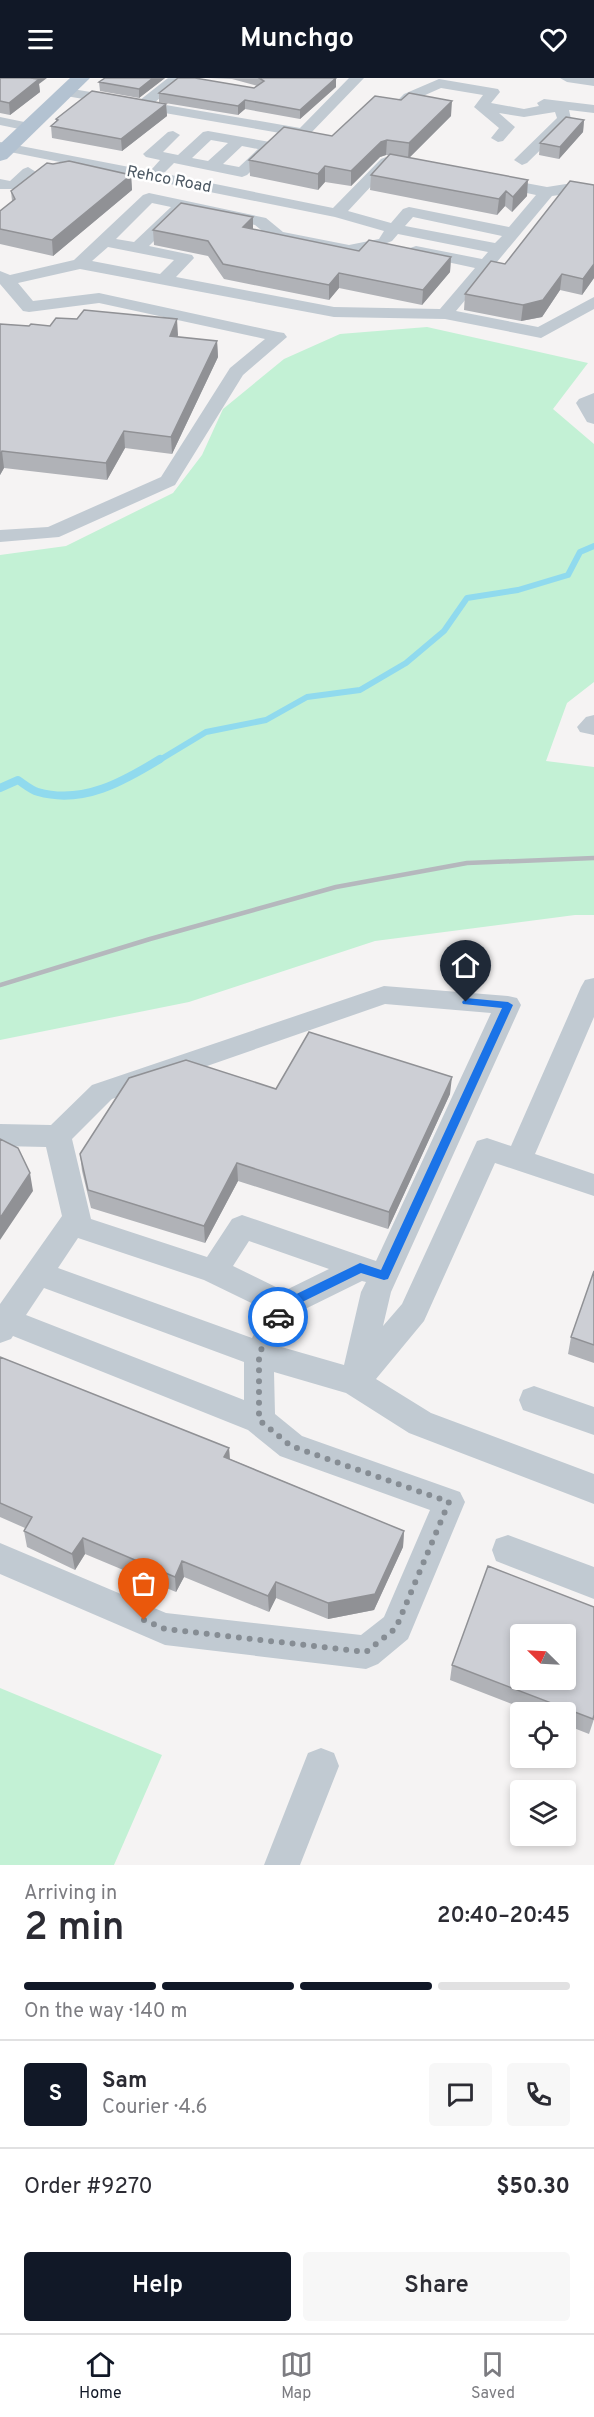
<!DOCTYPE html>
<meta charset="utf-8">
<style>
:root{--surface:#fff;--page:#f7f7f7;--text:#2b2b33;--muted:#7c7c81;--line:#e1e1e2;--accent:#111827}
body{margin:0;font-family:Overpass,sans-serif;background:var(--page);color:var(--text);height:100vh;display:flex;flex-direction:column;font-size:22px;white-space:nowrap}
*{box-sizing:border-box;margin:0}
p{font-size:20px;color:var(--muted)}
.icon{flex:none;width:33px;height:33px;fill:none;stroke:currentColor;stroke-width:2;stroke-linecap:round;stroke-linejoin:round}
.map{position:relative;height:1787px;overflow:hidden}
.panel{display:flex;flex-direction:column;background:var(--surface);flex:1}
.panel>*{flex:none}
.needle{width:39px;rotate:294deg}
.tools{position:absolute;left:510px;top:1546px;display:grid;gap:12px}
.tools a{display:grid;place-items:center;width:66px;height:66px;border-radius:6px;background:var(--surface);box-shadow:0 3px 9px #0003;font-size:30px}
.pin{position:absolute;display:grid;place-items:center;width:51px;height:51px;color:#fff;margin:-62px -26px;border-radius:50% 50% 50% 0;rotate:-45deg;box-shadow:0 0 6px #0007}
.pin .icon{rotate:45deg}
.courier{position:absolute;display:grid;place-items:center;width:60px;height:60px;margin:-30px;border:4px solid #1a73e8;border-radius:50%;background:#fff;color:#222;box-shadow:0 2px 8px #0007}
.headline em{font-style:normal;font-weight:600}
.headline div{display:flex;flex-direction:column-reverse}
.headline{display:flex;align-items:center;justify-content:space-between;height:102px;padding:0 24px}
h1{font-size:39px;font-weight:600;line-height:45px}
.bar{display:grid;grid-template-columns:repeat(4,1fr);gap:9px 6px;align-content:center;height:72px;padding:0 24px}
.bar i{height:8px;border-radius:4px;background:var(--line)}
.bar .current{background:var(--accent)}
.bar p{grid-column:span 4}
.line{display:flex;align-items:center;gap:15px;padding:0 24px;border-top:2px solid var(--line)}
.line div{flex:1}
.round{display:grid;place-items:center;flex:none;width:63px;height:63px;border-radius:6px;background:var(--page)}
.button{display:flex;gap:12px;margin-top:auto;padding:12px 24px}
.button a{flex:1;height:69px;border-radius:6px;background:var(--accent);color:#fff;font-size:24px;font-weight:600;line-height:69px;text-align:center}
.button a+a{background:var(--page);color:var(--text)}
header{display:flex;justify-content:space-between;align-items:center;height:78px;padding:0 24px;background:var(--accent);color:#fff;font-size:27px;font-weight:600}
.dock{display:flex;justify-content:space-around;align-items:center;height:84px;border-top:2px solid var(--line);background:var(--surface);font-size:16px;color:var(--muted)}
.dock a{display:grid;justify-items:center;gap:3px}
.dock .current{color:var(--accent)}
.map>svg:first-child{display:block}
</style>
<header><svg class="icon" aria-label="menu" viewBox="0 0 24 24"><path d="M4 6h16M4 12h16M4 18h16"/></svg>Munchgo<svg class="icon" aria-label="heart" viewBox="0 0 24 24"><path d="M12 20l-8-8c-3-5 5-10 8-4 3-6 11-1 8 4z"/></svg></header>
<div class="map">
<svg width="594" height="1787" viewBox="0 0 594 1787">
<rect width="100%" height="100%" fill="#f5f3f3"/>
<path fill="#c3f1d5" d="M427,249L588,285L553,331L594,366V604L567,625L546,683L594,689V837H575L375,863L189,924L0,962V477L66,468L173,415L202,377L223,331L284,281L340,256Z
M0,1610L162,1677L114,1787H0Z"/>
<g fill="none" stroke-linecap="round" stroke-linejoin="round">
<path stroke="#90daee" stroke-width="6" d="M158,683L206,654L266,642L307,619L360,612L406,585L444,553L467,520L518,512L568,497L580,474L594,468"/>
<path stroke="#90daee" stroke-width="8" d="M0,710L18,702C24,706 31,712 38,714C83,727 124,703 160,681"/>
<path fill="#c1cad2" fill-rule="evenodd" d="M168,0H184L154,25L300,50L349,0H364L308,58L303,59L66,18L59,14L66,10L140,22Z
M560,0H594V8L567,4Z
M439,1L498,11L500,14L491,25L524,31L539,28L537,25L544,21L594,27V35L569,32L571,41L569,44L527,85L522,87L514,82L557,40L555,34L524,39L499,35L515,49L503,63L498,64L491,60L499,50L474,29L483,17L441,10L414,22L401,34H391L389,31L404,16Z
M0,39L34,46L36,49L29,53L0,47Z
M173,53L180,57L163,74L178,77L203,54L208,53L270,64L277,68L247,97L242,99L174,85L165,94L161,95L333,130L381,81L386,79L404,84L407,87L404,90L389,89L348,133L391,145L403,131L409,129L509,149L536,117L489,107L486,104L494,99L547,109L566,106L594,111V121L566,116L552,118L456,233L538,249L594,219V231L541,260L445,241L334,239L80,191L18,205L33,223L99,215L278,254L284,255L287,259L243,297L175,407L59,459L0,464V452L48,449L161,399L230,290L265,261L99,225L29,234L23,233L0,206V193L10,197L74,182L143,117L149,115L266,140L283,154L349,167L379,161L384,153L335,139L0,72V64L155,94L152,91L160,82L146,79L143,76L168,54ZM211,62L228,65L208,83L192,80ZM242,68L258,71L239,89L223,86ZM152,125L171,129L134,164L116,161ZM185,132L255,147L272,161L349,177L386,169L387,165L392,163L398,156L488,174L482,181L416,168L410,170L408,173L410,176L475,190L440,231L334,229L176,199L194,180L192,177L149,168ZM413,139L502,158L495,165L405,148ZM108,169L174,182L160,196L92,183Z
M28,89L36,94L19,111H0V101L10,103L23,91Z
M594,315V346L587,344L576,325L579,321Z
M594,637V657L580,654L577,649L586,639Z
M594,900V939L535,1076L594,1096V1118L495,1085L424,1243L376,1301L431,1335L594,1396V1426L409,1355L346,1315L274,1294L275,1336L302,1358L460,1414L465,1424L408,1561L378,1586L366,1591L165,1567L0,1496V1465L166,1535L361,1557L384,1539L430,1432L280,1378L248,1352L13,1258L11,1261L0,1265V1226L62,1138L46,1069L0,1068V1046L51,1047L92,1007L384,908L508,918L517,920L521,927L391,1214L383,1248L402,1226L477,1063L487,1060L511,1068L581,909L585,902ZM385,926L491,935L376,1183L242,1137L232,1141L207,1179L91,1141L72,1061L112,1021ZM78,1160L204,1202L266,1232L252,1260L58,1190ZM249,1163L329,1191L284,1213L233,1188ZM362,1203L366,1204L361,1214L344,1287L278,1268L295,1236ZM44,1210L244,1284V1322L26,1237Z
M534,1308L594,1329V1357L523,1332L519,1322L523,1312Z
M508,1457L594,1489V1521L496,1483L492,1472L496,1461Z
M321,1670L334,1675L339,1688L300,1787H264L308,1675Z"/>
<path fill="#b3c2d1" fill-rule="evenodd" d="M70,0H90L7,81L0,83V66Z"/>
<path stroke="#b5b8bd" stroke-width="4.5" d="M0,907L150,861L336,809L467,785L594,780"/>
</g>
<path fill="#b0b2b7" d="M0,0L39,6L40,14L10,37L0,35Z
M105,0H165L139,20L100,13L99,4Z
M208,0H336V9L300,41L245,31L238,37L159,24V15L254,10L258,8L232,1Z
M166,26L167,38L122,73L52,60L51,48L56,43V41Z
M451,38L409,80L527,118L512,134L505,128L497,137L370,112L371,97L389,77H386L380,79L351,108L325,104L318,112L250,98L249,82L332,58Z
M584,42L583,54L559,81L539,77L540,65Z
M53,86L131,97L132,112L53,178L0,166V133L12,123L11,113Z
M594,107V200L582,217L560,212L542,239L521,243L464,232L465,216L505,186Z
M253,151L359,173L451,179L450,194L422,227L339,210L329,222L224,201L208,178L154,167L153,152Z
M0,246L29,248H50L178,257L177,259L217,263L218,279L172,376L125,370L107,402L4,390L0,397Z
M276,1011L450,1016L388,1151L238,1103L205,1165L91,1130L82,1093L80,1076Z
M594,1193V1285L568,1276L571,1259Z
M0,1279L229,1370L230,1381L404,1453L403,1469L374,1532L328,1541L276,1520L269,1534L184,1499L176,1514L85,1476L75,1492L27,1469L24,1453L25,1450L0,1439Z
M452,1587L594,1641L589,1656L566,1647V1635H535L450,1602Z"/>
<path fill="#909195" d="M28,0H47L39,6L40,14L10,37L9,25Z
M153,0H165L139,20V11Z
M336,0V9L300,41V32Z
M245,22V31L238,37V28Z
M452,23L451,38L408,81L409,65Z
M166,26L167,38L122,73L121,61Z
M584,42L583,54L559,81L560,69Z
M387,62L386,77L380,79L351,108V93L381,64Z
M325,88V104L318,112V96Z
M131,97L132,112L53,178L52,162Z
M528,102L527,118L512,134L513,119Z
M506,113L505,128L497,137L499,121Z
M253,139V154L243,149Z
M451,179L450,194L422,227L423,212Z
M594,186V200L582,217L583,201Z
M339,195V210L329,222V207Z
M562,196L560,212L542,239L521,243L523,227Z
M177,241L178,257L170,275V258Z
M217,263L218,279L172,376L171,359Z
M124,353L125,370L107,402L106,385Z
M2,373L4,390L0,397V377Z
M452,999L450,1016L388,1151L389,1134Z
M237,1085L238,1103L205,1165L204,1148Z
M30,1095L33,1113L0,1162V1140Z
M229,1370L230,1386L224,1379Z
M404,1453L403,1469L374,1532L328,1541V1525Z
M83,1460L85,1476L75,1492L72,1476Z
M182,1483L184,1499L176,1514L175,1499Z
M276,1504V1520L269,1534L268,1518Z"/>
<path fill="#cdcfd5" stroke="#909195" stroke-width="1.5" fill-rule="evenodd" d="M0,0H30L39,1L9,25L0,23Z
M105,0H153L139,11L99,4Z
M178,0H195L254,10L264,3L259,0H336L300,32L245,22L238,28L159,15Z
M92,13L166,26L121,61L51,48L58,42L56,41Z
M409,15L452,23L409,65L387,62L381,64L351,93L325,88L318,96L249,82L284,49L332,58L375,18L401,22Z
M566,39L584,42L560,69L540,65Z
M390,76L528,102L513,119L506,113L499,121L371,97Z
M69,83L131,97L52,162L0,151V133L15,121L11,113L47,85L53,86Z
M570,103L594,107V186L583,201L562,196L543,222L523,227L465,216L491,183L505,186Z
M181,125L253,139L243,149L359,173L369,162L451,179L423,212L339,195L329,207L223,186L208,163L153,152Z
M84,232L177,241L170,258L217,263L171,359L124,353L106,385L2,373L0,377V246L29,248L31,246L50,248L56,240L77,241Z
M309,954L452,999L389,1134L237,1085L204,1148L88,1112L80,1076L129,1000L186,982L276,1011Z
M0,1061L18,1070L30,1095L0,1140Z
M594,1193V1267L571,1259Z
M0,1279L229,1370L224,1379L404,1453L375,1516L328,1525L276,1504L268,1518L182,1483L175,1499L83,1460L72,1476L24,1453L32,1439L0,1425Z
M488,1488L594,1529V1637L593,1641L452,1587ZM520,1557H566V1602H520Z"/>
<path fill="#1a73e8" d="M466,920L508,924L513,927L388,1201L384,1202L361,1195L288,1231L282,1242H274L272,1239L280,1224L356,1187L360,1185L381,1192L502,930L463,926L462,924Z"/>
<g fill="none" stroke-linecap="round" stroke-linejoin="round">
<path stroke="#868d94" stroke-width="6" stroke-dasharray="0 10.8" d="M144,1542L165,1551L366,1574L396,1550L449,1424L291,1368L259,1342V1276L278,1239"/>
</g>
<g text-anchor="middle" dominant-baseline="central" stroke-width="5" stroke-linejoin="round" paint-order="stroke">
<g font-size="16" fill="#4a5661" stroke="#fff">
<text transform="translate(169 102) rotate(11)">Rehco Road</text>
</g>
</g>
</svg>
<div class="tools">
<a><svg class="needle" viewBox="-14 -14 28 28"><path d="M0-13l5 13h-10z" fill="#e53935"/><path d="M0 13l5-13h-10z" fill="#7c7c81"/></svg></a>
<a><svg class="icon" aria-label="locate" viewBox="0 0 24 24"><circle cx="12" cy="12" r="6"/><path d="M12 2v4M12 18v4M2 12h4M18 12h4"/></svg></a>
<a><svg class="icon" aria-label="layers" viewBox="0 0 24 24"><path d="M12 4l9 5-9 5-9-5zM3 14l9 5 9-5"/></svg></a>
</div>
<div class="pin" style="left:144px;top:1542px;background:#ea580c"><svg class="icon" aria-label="bag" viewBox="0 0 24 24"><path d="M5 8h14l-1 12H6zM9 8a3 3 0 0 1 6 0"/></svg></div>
<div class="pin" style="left:466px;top:924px;background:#1f2937"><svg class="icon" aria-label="home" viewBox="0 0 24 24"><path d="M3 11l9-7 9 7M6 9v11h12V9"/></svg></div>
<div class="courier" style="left:278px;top:1239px"><svg class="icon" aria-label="car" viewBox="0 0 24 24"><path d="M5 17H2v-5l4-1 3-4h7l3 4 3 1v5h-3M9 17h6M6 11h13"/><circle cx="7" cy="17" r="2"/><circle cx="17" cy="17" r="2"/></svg></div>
</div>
<section class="panel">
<div class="headline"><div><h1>2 min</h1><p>Arriving in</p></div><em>20:40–20:45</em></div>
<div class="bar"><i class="current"></i><i class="current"></i><i class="current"></i><i></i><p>On the way · 140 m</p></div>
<div class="line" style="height:108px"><b class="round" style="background:var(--accent);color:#fff">S</b><div><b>Sam</b><p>Courier · 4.6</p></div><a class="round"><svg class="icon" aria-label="chat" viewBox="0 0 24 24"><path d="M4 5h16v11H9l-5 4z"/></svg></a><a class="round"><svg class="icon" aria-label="phone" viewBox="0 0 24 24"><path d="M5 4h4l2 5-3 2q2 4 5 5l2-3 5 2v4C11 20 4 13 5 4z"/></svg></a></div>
<div class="line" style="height:78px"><div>Order #9270</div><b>$50.30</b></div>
<div class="button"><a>Help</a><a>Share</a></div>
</section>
<nav class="dock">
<a class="current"><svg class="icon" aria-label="home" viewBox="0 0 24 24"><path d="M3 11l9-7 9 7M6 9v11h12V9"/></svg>Home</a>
<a><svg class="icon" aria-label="map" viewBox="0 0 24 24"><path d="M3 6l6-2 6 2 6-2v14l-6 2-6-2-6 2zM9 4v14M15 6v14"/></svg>Map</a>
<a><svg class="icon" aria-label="saved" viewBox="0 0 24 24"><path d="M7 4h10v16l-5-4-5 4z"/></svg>Saved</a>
</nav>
